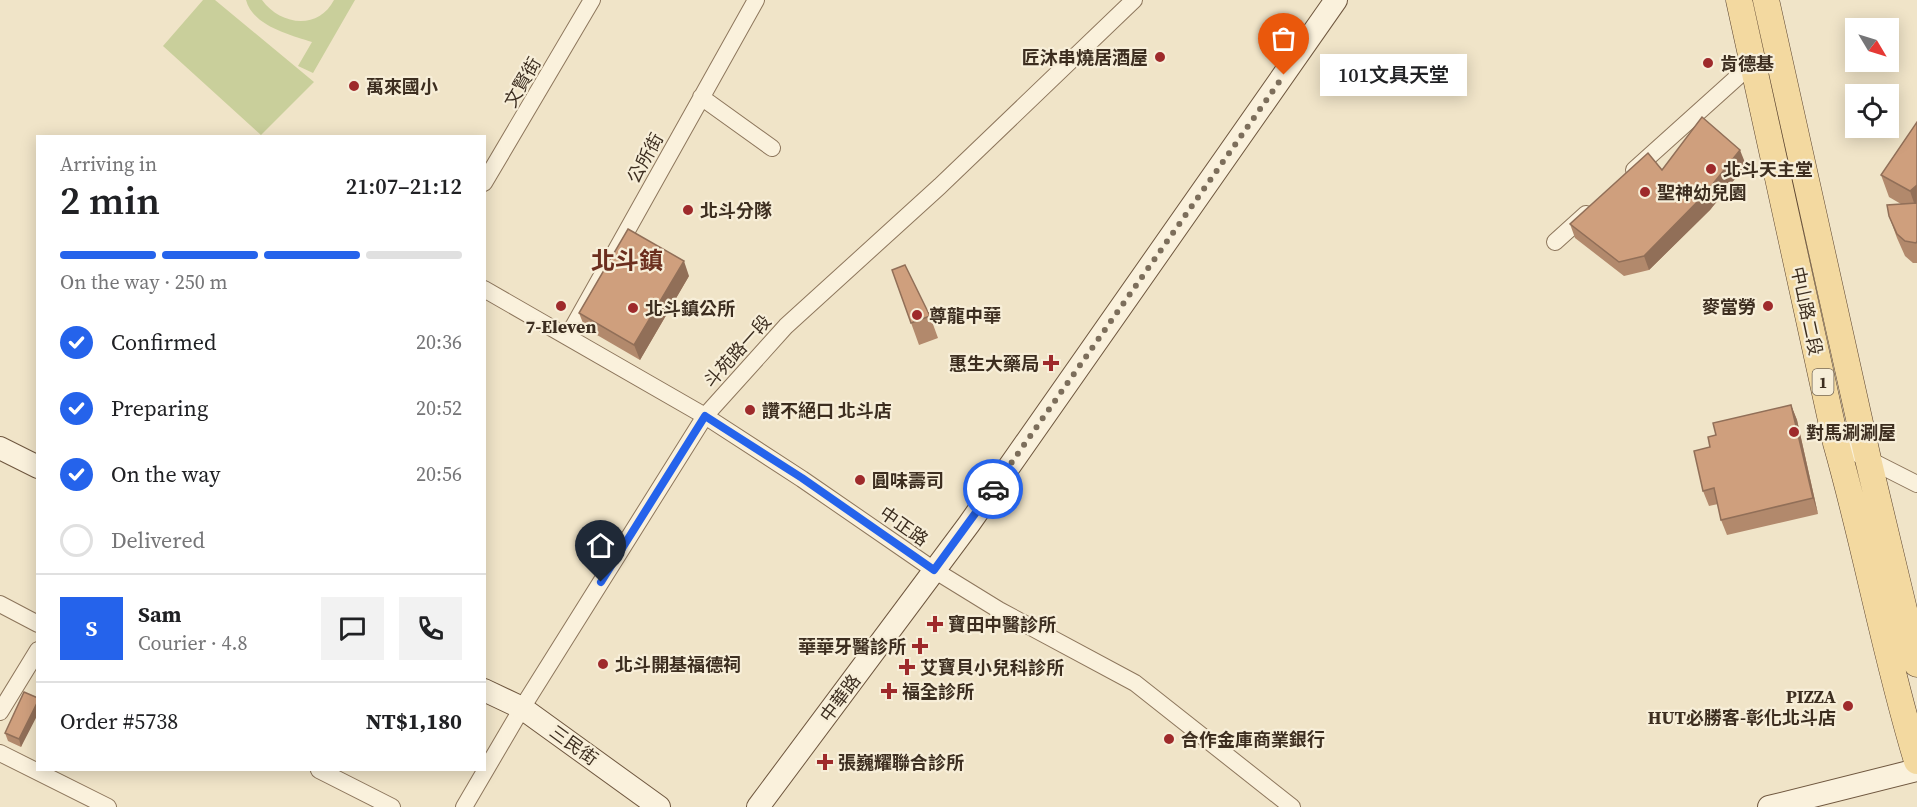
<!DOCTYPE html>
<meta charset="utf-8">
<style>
:root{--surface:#fff;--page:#f2f2f2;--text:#202124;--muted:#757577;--line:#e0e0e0;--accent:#2563eb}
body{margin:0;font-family:"Source Serif 4","Noto Sans TC",serif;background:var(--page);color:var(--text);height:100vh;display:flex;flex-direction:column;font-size:22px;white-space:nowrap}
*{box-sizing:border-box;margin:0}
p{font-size:20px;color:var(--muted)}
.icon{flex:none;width:33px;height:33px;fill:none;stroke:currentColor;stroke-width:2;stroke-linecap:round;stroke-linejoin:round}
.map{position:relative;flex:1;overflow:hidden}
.details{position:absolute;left:36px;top:135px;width:450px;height:636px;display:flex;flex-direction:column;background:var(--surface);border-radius:0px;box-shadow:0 3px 15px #0003}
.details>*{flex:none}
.needle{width:39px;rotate:128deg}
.controls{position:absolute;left:1845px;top:18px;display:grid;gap:12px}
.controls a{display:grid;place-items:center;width:54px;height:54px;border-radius:0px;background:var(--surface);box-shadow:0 3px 15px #0003;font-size:30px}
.pin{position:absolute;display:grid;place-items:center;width:51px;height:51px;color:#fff;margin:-62px -26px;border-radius:50% 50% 50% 0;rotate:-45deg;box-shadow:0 0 6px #0007}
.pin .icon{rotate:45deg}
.courier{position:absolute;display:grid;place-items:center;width:60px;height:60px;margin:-30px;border:4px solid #2563eb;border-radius:50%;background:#fff;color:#222;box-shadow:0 2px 8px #0007}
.bubble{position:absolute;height:42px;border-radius:0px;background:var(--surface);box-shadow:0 3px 15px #0003;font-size:20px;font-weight:600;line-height:42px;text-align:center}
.overview em{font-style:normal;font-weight:600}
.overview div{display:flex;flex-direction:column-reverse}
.overview{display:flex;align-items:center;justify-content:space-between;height:102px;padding:0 24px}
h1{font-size:39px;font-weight:600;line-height:45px}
.bar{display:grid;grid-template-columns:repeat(4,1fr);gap:9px 6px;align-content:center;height:72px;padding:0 24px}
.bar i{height:8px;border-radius:4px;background:var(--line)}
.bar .on{background:var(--accent)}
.bar p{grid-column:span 4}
.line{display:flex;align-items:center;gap:15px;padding:0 24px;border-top:2px solid var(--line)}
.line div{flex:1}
.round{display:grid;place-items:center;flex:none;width:63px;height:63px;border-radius:0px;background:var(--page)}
ol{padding:0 24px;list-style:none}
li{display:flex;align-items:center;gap:18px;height:66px}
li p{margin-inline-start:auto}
li .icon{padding:6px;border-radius:50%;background:var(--accent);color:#fff;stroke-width:4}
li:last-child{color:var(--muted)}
li i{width:33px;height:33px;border:3px solid var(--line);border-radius:50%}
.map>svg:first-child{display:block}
</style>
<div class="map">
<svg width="1917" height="807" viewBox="0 0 1917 807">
<rect width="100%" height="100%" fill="#f0e4c8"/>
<path fill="#c9cf9b" d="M203,0H215L314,82L261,135L163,46Z
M246,0H262C280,25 318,31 334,0H355L313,73L298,66L312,42C290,35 253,26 246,0Z"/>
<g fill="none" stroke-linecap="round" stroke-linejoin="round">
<defs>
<path id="street" d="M701,97L772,148
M1634,170L1753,63
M484,183L592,0
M1555,242L1586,214
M484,289L705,416L802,479L934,570L999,610L1135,683L1292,807
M568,336L756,0
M1836,443L1917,484
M0,604L38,624
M0,712L38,650
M0,753L108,807
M319,770L392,807
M464,807L522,708L705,416L786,326L940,186L1134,0"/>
<path id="secondary" d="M0,448L38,467
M484,690L522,708L659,807
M758,807L969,524L1336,0
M1769,807L1917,770"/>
<path id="primary" d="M1739,0L1836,443C1866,548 1885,656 1917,761
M1766,0L1868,459L1917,664"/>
</defs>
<use href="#street" stroke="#8d765c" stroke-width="18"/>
<use href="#secondary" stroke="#6f573f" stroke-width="24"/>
<use href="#primary" stroke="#5b4430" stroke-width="27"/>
<use href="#street" stroke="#faf1dc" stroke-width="16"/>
<use href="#secondary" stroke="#faf1dc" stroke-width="22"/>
<use href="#primary" stroke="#f3d9a0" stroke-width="26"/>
</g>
<path fill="#b2896c" d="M1917,122V263H1913L1905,256L1897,238L1889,216L1901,204L1889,197L1881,175Z
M1746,165L1710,210L1649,270L1624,276L1575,238L1570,224L1662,170Z
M892,270L930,316L938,338L919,345Z
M689,276L640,360L585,328L579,313Z
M1791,405L1797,420L1818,514L1727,535L1721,520L1718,504L1709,506L1703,491L1710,447L1716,435Z
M38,698L21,747L8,741L5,733Z"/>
<path fill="#916f58" d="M1740,150L1746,165L1710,210L1649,270L1644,256Z
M1917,185V212L1910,191Z
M684,261L689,276L640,360L634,345Z
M1791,405L1797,420L1818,514L1813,498Z
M38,701V714L21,747L19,739Z"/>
<path fill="#cf9f7d" stroke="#916f58" stroke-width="1.5" d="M1702,117L1740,150L1704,195L1644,256L1619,262L1570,224L1648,153L1662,170Z
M1917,122V185L1910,191L1881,175Z
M1917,203V241L1916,243L1905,241L1897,234L1889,216L1887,205Z
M628,229L684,261L634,345L579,313Z
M905,265L930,316L911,323L892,270Z
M1791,405L1813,498L1721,520L1714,488L1703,491L1694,451L1710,447L1708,437L1716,435L1713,423Z
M24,692L38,698V701L19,739L5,733Z"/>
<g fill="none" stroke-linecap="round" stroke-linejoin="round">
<path stroke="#7c6e5b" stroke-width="6" stroke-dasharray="0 10.8" d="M993,489L1284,75"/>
<path stroke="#2563eb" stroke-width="8" d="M601,582L705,416L802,478L934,570L993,489"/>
</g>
<g fill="#9e2a2b" stroke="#f7eed8" stroke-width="2">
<circle cx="1160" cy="57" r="6"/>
<circle cx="1708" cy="63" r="6"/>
<circle cx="354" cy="86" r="6"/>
<circle cx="1711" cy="169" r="6"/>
<circle cx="1645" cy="192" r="6"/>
<circle cx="688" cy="210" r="6"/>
<circle cx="561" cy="306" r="6"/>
<circle cx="1768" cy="306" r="6"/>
<circle cx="633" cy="308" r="6"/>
<circle cx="917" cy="315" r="6"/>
<path d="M1048 354h6v6h6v6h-6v6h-6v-6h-6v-6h6z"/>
<circle cx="750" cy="410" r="6"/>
<circle cx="1794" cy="432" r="6"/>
<circle cx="860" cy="480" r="6"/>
<path d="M932 615h6v6h6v6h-6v6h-6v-6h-6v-6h6z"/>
<path d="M917 637h6v6h6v6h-6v6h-6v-6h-6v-6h6z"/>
<circle cx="603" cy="664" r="6"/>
<path d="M904 658h6v6h6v6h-6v6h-6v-6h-6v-6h6z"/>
<path d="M886 682h6v6h6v6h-6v6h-6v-6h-6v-6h6z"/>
<circle cx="1848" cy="706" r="6"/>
<circle cx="1169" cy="739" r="6"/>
<path d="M822 753h6v6h6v6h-6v6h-6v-6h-6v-6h6z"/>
</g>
<g text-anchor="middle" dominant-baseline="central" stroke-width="4.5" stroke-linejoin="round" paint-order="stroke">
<rect fill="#f7eed8" stroke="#756857" stroke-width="1.5" x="1812.5" y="369" width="21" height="26" rx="4.5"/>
<g font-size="16" font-weight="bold" fill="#3d2e20">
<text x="1823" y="382">1</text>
</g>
<g font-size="18" font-weight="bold" fill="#3d2e20" stroke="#f7eed8" text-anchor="start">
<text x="1148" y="57" text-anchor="end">匠沐串燒居酒屋</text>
<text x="1720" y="63">肯德基</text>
<text x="366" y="86">萬來國小</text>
<text x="1723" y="169">北斗天主堂</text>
<text x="1657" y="192">聖神幼兒園</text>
<text x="700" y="210">北斗分隊</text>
<text x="1756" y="306" text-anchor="end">麥當勞</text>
<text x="645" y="308">北斗鎮公所</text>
<text x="929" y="315">尊龍中華</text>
<text x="561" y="326" text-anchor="middle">7-Eleven</text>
<text x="1039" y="363" text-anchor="end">惠生大藥局</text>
<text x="762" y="410">讚不絕口 北斗店</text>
<text x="1806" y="432">對馬涮涮屋</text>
<text x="872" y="480">圓味壽司</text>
<text x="948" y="624">寶田中醫診所</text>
<text x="906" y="646" text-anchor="end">華華牙醫診所</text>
<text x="615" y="664">北斗開基福德祠</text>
<text x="920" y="667">艾寶貝小兒科診所</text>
<text x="902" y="691">福全診所</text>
<text x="1836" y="696" text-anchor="end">PIZZA<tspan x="1836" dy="21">HUT必勝客-彰化北斗店</tspan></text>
<text x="1181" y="739">合作金庫商業銀行</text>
<text x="838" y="762">張巍耀聯合診所</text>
</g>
<g font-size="18" fill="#3d2e20" stroke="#f7eed8">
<text transform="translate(522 82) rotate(-60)">文賢街</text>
<text transform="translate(645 158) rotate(-61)">公所街</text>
<text transform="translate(1807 311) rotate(78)">中山路二段</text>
<text transform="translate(737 351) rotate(-48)">斗苑路一段</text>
<text transform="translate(904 526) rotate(35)">中正路</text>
<text transform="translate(840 698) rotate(-53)">中華路</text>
<text transform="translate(574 745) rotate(36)">三民街</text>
</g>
<g font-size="24" font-weight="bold" fill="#6b2e1e" stroke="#f7eed8">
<text x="627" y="260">北斗鎮</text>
</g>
</g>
</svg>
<div class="controls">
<a><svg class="needle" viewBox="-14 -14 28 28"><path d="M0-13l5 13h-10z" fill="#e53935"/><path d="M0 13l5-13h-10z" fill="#757577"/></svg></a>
<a><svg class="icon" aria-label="locate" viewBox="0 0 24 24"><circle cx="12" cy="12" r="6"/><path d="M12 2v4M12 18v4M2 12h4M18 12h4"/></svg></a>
</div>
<div class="pin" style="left:1284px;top:75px;background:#ea580c"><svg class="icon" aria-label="bag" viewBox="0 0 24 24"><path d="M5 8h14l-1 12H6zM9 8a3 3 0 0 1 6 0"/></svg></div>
<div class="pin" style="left:601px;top:582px;background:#1f2937"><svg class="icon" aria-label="home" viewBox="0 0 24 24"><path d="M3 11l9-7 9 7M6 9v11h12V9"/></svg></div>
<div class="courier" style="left:993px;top:489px"><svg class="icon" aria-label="car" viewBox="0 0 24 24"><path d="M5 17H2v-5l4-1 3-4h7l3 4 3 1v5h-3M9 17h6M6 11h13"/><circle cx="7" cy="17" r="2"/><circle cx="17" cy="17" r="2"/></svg></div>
<div class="bubble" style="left:1320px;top:54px;width:147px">101文具天堂</div>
<section class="details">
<div class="overview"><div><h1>2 min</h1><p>Arriving in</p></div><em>21:07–21:12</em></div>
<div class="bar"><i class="on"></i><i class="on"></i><i class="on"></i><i></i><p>On the way · 250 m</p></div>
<ol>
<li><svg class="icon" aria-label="check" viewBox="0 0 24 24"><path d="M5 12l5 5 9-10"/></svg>Confirmed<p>20:36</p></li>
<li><svg class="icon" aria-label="check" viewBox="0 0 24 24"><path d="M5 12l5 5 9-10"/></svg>Preparing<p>20:52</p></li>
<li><svg class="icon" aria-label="check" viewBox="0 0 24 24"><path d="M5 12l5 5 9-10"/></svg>On the way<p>20:56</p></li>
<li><i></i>Delivered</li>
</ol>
<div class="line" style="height:108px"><b class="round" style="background:var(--accent);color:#fff">S</b><div><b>Sam</b><p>Courier · 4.8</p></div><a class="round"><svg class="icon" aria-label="chat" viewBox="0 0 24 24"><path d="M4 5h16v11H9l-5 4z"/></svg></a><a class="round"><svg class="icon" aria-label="phone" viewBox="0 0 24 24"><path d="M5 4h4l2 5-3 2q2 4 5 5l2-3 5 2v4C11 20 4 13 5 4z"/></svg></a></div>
<div class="line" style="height:78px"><div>Order #5738</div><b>NT$1,180</b></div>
</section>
</div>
